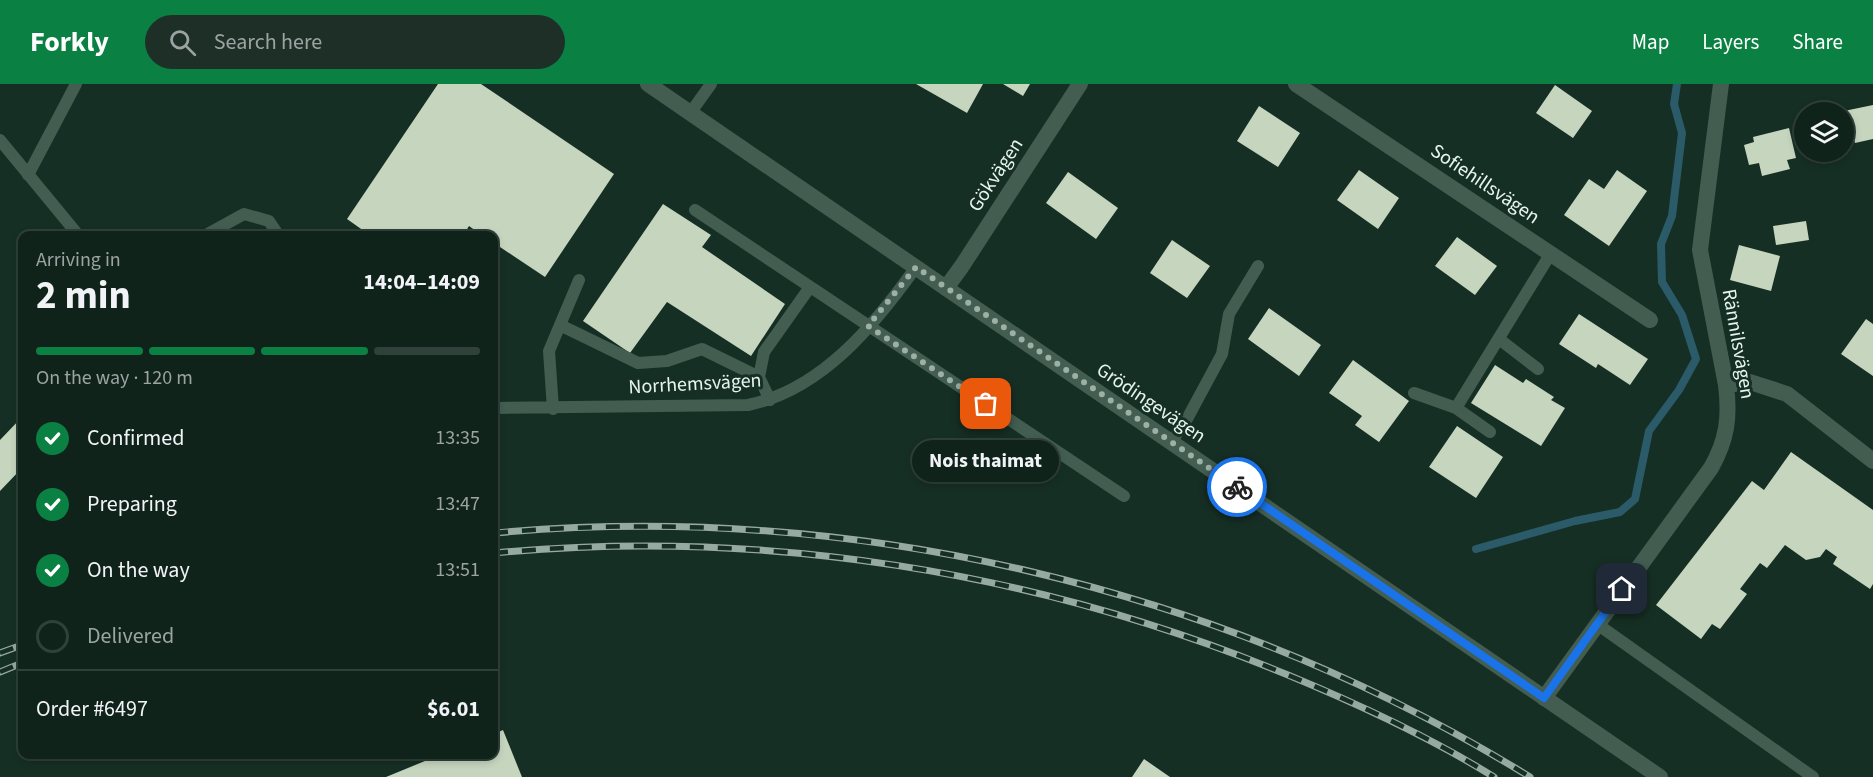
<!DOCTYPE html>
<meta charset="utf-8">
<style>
:root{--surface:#10231b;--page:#1e2f28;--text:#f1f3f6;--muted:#9ca4a3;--line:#30403a;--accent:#0b8043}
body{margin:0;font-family:"Source Sans 3",sans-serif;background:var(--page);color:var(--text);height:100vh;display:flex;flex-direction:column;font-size:22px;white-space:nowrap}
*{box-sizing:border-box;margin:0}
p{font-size:20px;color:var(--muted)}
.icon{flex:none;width:33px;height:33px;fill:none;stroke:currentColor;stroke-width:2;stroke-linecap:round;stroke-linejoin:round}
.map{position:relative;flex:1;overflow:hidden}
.drawer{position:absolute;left:18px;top:147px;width:480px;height:528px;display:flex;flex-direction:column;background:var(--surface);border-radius:12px;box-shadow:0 3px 9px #0003,0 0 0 2px var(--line)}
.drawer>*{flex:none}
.fabs{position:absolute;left:1794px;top:18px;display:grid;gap:12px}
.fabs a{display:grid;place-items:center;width:60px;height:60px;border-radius:50%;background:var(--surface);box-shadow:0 3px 9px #0003,0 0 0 2px var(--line);font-size:30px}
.pin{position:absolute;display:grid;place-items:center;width:51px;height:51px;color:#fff;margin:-26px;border-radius:12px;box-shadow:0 3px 9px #0006}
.courier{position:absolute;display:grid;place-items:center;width:60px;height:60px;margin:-30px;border:4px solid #1a73e8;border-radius:50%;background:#fff;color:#222;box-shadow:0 2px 8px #0007}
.bubble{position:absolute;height:42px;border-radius:21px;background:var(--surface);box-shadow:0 3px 9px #0003,0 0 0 2px var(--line);font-size:20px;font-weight:700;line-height:42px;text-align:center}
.headline em{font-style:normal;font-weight:700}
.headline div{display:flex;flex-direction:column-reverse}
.headline{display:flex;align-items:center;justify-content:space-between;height:102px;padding:0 18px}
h1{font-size:39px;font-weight:700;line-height:45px}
.bar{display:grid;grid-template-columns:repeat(4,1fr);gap:9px 6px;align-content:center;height:72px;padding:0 18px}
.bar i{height:8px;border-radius:4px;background:var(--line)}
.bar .active{background:var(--accent)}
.bar p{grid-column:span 4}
.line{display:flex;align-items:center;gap:15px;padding:0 18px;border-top:2px solid var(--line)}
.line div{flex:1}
ol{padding:0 18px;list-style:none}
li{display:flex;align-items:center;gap:18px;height:66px}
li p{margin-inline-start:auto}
li .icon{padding:6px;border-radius:50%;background:var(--accent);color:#fff;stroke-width:4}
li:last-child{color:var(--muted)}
li i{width:33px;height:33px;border:3px solid var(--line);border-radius:50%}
header{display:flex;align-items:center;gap:36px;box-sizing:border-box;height:84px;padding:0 30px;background:var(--accent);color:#fff}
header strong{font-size:28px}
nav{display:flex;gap:33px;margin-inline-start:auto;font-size:21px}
.search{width:420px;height:54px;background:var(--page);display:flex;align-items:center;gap:15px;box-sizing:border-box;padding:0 21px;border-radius:33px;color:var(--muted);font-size:22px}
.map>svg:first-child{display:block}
</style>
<header>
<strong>Forkly</strong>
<div class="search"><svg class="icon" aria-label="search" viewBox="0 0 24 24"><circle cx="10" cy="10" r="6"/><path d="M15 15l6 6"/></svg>Search here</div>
<nav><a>Map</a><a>Layers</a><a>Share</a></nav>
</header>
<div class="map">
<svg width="1873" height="693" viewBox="0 0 1873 693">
<rect width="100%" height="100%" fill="#162f24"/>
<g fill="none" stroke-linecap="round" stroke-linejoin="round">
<path stroke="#2b5a69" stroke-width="8" d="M1476,465L1575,437L1620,428L1635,415L1649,347L1679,306L1696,275L1682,231L1662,198L1661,160L1672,132L1682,49L1674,20L1677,0"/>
</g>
<path fill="#c5d5be" d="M438,0H481L614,90L545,193L494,159V152H483L469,142L463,152H371L347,135Z
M916,0H983L967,29Z
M1003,0H1030L1023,12Z
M1555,1L1592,27L1573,54L1536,29Z
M1873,21V55L1855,59L1852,47L1844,48V27Z
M1259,22L1300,49L1278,83L1237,57Z
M1789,44L1796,74L1787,76L1790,85L1762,92L1759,79L1749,81L1744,61L1754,58L1753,53Z
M1359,86L1399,114L1378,145L1337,116Z
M1617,86L1647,107L1609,162L1564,131L1589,95L1604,105Z
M1068,88L1118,124L1096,155L1046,119Z
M663,120L711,151L702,163L785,220L751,272L667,218L630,269L583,237Z
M1806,137L1809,156L1776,161L1773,142Z
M1457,153L1497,182L1475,211L1435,182Z
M1172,156L1210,182L1187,214L1150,189Z
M1739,161L1780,172L1771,207L1730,196Z
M1269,224L1321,261L1299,292L1248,255Z
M1579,230L1648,275L1630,301L1598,280L1596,284L1559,260Z
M1866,235L1873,240V292L1841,270Z
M1353,276L1409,317L1379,358L1355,341L1362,332L1329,309Z
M1495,281L1523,299L1526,295L1554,313L1551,316L1565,324L1541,362L1471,319Z
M22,333V384L0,407V356Z
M1457,342L1503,373L1476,414L1429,383Z
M1791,368L1873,426V500L1870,505L1833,480L1837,473L1826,465L1820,473L1806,476L1785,461L1767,484L1760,479L1740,505L1747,510L1720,545L1712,540L1701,555L1656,521L1752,397L1764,406Z
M503,646L522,693H386L442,670H494V650Z
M1144,675L1170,693H1132Z"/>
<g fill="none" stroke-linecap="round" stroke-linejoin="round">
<path stroke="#435d51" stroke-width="12" d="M691,28L711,0
M0,56L79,152
M28,91L76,0
M695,126L1124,412
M204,152L244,130L269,137L279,152
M560,241L638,279L667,277L702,265L759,293
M1499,255L1538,285
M1414,309L1456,324L1551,169
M770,316L759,293L764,268L810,203
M494,324L748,321C821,306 874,242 916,183
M1456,324L1490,348
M553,325L549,267L579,196
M1171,358L1187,335L1222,270L1229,230L1258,182
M1597,540L1813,693"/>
<path stroke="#435d51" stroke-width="16" d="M1296,0L1650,236
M946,204L962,182L1080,0
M1726,301L1750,298L1787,310L1873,377
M1544,614L1711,384C1727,356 1730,333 1726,301L1700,166L1721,0"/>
<path stroke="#435d51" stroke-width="16" d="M648,0L1660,693"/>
<defs>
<path id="rail" d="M494,449C854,417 1222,503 1530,693
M494,469C764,444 1037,487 1288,591C1358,620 1430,653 1494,693
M0,569L22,561
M0,588L22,579"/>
</defs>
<use href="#rail" stroke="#97aaa1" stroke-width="7"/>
<use href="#rail" stroke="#162f24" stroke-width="4.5" stroke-dasharray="14" stroke-linecap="butt"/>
</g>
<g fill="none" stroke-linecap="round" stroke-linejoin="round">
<path stroke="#9db0a7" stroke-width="6" stroke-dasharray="0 10.8" d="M986,320L868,242L916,183L1237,403"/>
<path stroke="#1a73e8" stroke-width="8" d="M1237,403L1544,614L1622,505"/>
</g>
<g text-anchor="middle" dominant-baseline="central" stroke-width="6" stroke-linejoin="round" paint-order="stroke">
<g font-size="20" fill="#e6f5ed" stroke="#162f24">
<text transform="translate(996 91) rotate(-57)">Gökvägen</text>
<text transform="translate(1485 100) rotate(34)">Sofiehillsvägen</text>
<text transform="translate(1738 260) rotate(80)">Rännilsvägen</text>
<text transform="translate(695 300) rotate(-3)">Norrhemsvägen</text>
<text transform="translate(1151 319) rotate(34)">Grödingevägen</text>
</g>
</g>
</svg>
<div class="fabs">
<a><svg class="icon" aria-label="layers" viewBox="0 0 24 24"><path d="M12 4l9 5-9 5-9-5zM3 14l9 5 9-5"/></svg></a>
</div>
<div class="pin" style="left:986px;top:320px;background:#ea580c"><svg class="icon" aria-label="bag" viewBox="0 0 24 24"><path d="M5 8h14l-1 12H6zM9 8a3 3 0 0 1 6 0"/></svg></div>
<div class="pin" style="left:1622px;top:505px;background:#1f2937"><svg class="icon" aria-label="home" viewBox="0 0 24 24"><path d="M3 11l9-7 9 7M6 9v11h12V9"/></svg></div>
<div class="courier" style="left:1237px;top:403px"><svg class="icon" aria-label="bike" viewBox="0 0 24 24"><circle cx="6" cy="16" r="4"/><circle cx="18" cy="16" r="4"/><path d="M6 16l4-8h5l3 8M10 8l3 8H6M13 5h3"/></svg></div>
<div class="bubble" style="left:912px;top:356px;width:147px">Nois thaimat</div>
<section class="drawer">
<div class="headline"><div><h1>2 min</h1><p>Arriving in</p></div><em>14:04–14:09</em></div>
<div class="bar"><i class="active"></i><i class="active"></i><i class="active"></i><i></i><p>On the way · 120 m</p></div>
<ol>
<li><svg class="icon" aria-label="check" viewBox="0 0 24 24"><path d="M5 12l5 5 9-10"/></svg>Confirmed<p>13:35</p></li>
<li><svg class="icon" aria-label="check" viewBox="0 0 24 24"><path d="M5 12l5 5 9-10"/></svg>Preparing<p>13:47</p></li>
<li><svg class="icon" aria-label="check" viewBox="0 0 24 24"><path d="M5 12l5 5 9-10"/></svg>On the way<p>13:51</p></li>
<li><i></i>Delivered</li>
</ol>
<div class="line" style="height:78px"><div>Order #6497</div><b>$6.01</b></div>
</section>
</div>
